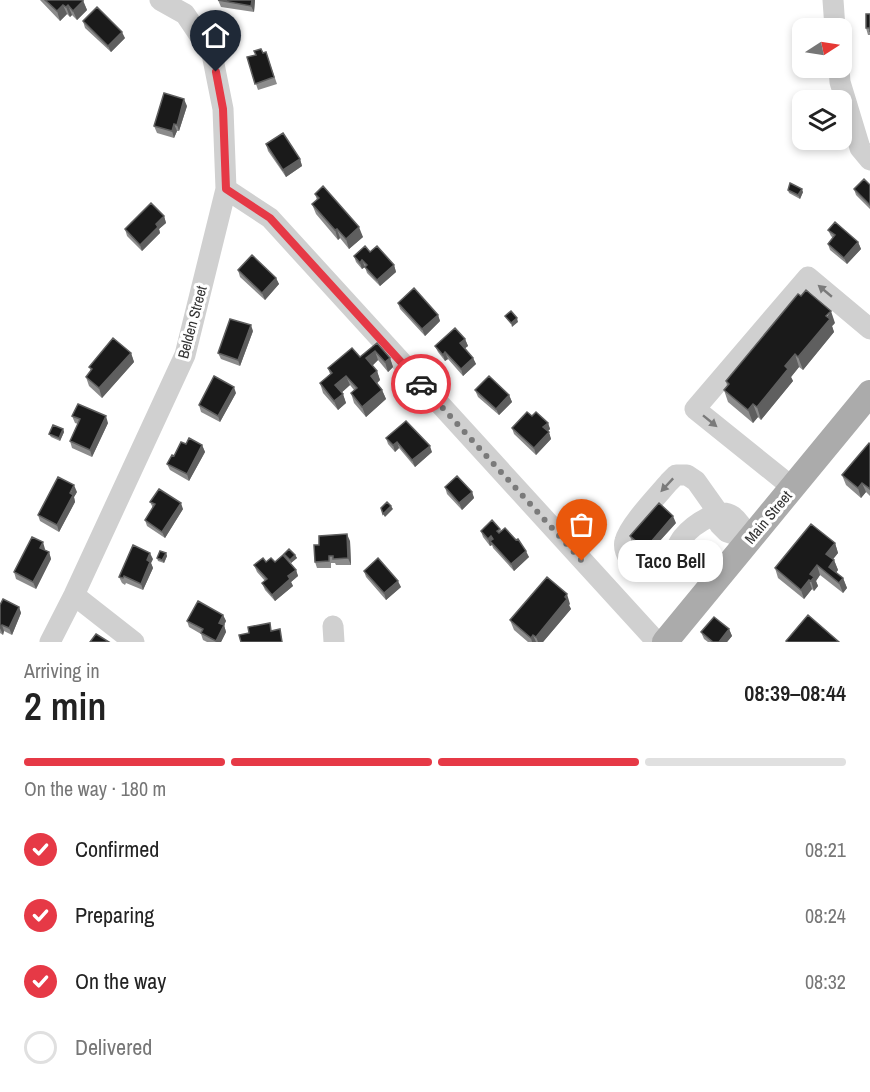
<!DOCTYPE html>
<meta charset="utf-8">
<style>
:root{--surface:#fff;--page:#f2f2f2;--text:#222;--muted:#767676;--line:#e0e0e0;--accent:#e63946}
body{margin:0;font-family:"Archivo Narrow",sans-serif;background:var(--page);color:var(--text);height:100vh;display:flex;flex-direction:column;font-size:22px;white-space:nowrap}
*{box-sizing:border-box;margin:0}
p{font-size:20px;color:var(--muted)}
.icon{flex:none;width:33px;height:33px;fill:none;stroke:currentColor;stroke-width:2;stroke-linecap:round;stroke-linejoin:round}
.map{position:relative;height:642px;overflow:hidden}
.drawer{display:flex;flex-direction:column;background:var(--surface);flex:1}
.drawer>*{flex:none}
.needle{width:39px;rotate:78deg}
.buttons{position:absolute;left:792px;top:18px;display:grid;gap:12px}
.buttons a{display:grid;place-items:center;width:60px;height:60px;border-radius:12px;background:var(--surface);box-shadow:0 3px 9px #0003;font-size:30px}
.pin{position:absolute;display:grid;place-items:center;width:51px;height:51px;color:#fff;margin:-62px -26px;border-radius:50% 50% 50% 0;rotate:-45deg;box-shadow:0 0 6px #0007}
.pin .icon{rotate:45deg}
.courier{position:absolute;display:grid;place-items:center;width:60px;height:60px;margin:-30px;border:4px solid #e63946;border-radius:50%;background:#fff;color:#222;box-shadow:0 2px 8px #0007}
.bubble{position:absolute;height:42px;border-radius:18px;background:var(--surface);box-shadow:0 3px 9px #0003;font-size:20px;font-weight:600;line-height:42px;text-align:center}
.headline em{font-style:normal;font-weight:600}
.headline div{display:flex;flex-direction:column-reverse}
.headline{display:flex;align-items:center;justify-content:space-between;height:102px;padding:0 24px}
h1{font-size:39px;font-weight:600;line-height:45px}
.bar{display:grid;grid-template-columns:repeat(4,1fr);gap:9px 6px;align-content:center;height:72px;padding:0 24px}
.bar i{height:8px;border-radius:4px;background:var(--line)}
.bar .current{background:var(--accent)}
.bar p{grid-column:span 4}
ol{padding:0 24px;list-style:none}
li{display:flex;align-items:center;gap:18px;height:66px}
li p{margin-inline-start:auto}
li .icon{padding:6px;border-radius:50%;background:var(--accent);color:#fff;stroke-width:4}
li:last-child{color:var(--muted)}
li i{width:33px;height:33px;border:3px solid var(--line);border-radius:50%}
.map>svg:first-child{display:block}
</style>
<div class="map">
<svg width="870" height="642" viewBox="0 0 870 642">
<rect width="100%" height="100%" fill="#fff"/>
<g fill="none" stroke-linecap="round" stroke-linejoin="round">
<path stroke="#d0d0d0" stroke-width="21" d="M833,0L835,28
M839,68L840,82L860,148L870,160
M226,189L270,218L657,642
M792,487L695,409L808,277L870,329
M749,539L727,532L719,524L718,512L696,481L687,475H676L669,482C658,495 629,525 625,541C623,547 627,557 631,562C636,569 646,573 655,570C672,567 674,548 683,537C690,528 699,522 709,517C732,505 739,522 749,539
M74,595L134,642
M333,626L334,642
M50,642L74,595L185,355L226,189L223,109L212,54L185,14L160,0"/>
<path stroke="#ababab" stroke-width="26" d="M665,642L870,393"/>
</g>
<path fill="#8c8c8c" d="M40,0H83L87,10L77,20L72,15L70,17L67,14L60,21Z
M218,0H255L254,12L221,7Z
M870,14V35H868L866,28Z
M83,21L125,38L111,52L85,28Z
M266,52L277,84L258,90L247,57Z
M187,106L179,131H177L174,138L157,133L154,126Z
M266,144L300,159L302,166L286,177L268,151Z
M870,185V209L856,195L854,189Z
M788,190L803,192L800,199L789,193Z
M315,194L363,237L349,249L340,238L338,240L316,214L312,204L317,200Z
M164,216L166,223L159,229L160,233L142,251L127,236L125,229Z
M828,230L858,242L861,249L847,264L830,250L828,244L833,238L831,236Z
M370,252L394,265L396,272L380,286L367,273L365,267L362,269L356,262L354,256Z
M238,270L276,278L279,284L265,300L240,277Z
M398,303L438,315L440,321L425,336L400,309Z
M835,323L832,326L834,332L803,370L799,367L791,377L793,381L761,420L758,417L753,423L728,402L724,390L727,386L726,381Z
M253,331L240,366L221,359L218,353Z
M465,339L468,346L465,348L473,358L476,364L463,376L448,359L445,361L438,352L435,346Z
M377,343L390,358L393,367L388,372L378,360L372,366L377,371L380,380L377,383L382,390L386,399L366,417L354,403L351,393L354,390L350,385L342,392L346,403L338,410L323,393L320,383L330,374L328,368L360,357Z
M131,353L134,362L102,398L89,386L86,377L91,371L89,367Z
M475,390L509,395L512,402L499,415L478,397Z
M236,393L220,422L201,412L199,405Z
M72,416L108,423L92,457L72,448L70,441L78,424L75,423Z
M532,416L548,423L550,429L548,431L551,439L536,455L514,434L512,428Z
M63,429L64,432L60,441L51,437L49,434Z
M386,438L432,452L415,467L399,448L395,452L388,444Z
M870,444V496L866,492L861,498L846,485L842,475Z
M202,445L205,452L189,481L170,470L167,464L174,456Z
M445,487L472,492L474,498L462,510L447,494Z
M77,492L74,497L75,502L59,532L40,521L38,515Z
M150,502L183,509L165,538L147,526L145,520L153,508Z
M676,523L647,555L632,543L630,536Z
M500,529L501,531L529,557L514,571L493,548L492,545L490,546L483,537L481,531Z
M350,541L351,565H336L335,563H331V568H317L315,562Z
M835,543L838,553L833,559L834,560L838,570L836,572L843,578L847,588L843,593L820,575L816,581L818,586L814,591L812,589L804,599L778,578L775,568Z
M45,549L44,550L49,552L51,559L36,589L16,579L14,572Z
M166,553L167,556L164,563L158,561L157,558Z
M284,554L295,555L297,558L291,563L286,558L296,570L298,576L291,582L293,586L275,601L265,590L262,583L265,581L257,572L254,565L275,562L285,557Z
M153,559L151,563L153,568L143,590L126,583L125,585L122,583L119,577Z
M364,571L401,587L386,600L366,577Z
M570,604L569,605L571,609L543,642H528L514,630L510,620Z
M0,605L19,607L21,613L12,635L4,631L3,635L0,633Z
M223,615L226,621L224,625L226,632L221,642H207L203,640L201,634L189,627L187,621Z
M729,629L732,636L727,642H708L704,639L701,632Z"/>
<path fill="#5f5f5f" d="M252,0H255L254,12L251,6Z
M83,1L87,10L77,20L73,11Z
M63,5L67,14L60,21L57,11Z
M68,5L72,15L70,17L66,7Z
M122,32L125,38L111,52L108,46Z
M184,99L187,106L179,131L177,125Z
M174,124L177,131L174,138L172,131Z
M300,159L302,166L286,177L283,170Z
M802,189L803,192L800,199L798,195Z
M164,216L166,223L159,229L160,233L142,251L140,245L156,224Z
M359,227L363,237L349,249L346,239Z
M337,229L340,238L338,240L335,230Z
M858,242L861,249L847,264L844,258Z
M362,260L365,267L362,269L360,263Z
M394,265L396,272L380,286L377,280Z
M276,278L279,284L265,300L262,293Z
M831,311L835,323L832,326L834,332L803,370L798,357Z
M438,315L440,321L425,336L422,329Z
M517,318L518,322L512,327L511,323Z
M251,325L253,331L240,366L238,360Z
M465,339L468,346L463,350L460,343Z
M375,351L378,360L370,368L366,358Z
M445,352L448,359L445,361L443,355Z
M131,353L134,362L102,398L99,388Z
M795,354L799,367L791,377L793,381L761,420L757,407L785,366Z
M390,358L393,367L388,372L385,362Z
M473,358L476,364L463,376L461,369Z
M377,371L380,380L374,386L371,376Z
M346,376L350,385L339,395L335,385Z
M234,387L236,393L220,422L218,416Z
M382,390L386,399L366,417L362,407Z
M343,394L346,403L338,410L334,401Z
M509,395L512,402L499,415L496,409Z
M753,404L758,417L753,423L748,410Z
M106,416L108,423L92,457L90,450Z
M548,423L550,429L546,433L543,427Z
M63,429L64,432L60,441L59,438Z
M549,432L551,439L536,455L534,448Z
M397,442L399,448L395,452L393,445Z
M202,445L205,452L189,481L187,474Z
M430,446L432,452L415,467L412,460Z
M862,483L866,492L861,498L858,488Z
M74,485L77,492L74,497L75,502L59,532L57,525Z
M472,492L474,498L462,510L459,503Z
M181,503L183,509L165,538L162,532Z
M391,506L393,509L385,517L383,514Z
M673,516L676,523L647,555L645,549Z
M347,534L350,541L351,565L348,558Z
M491,536L493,543L490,541L492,545L490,546L488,539Z
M43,542L45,549L42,554L40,548Z
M835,543L838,553L830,563L826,554Z
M526,551L529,557L514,571L511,564Z
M49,552L51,559L36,589L33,582Z
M150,553L153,559L151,563L153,568L143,590L141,584L147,560Z
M166,553L167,556L164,563L162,560Z
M295,555L297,558L291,563L290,560Z
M834,560L838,570L833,577L829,567Z
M817,565L820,575L816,581L818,586L814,591L811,581L810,574Z
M296,570L298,576L291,582L293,586L275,601L272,595L288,576Z
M843,578L847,588L843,593L839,583Z
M809,580L812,589L804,599L801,590Z
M398,581L401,587L386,600L384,593Z
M567,594L570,604L569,605L571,609L543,642H538L536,637Z
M19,607L21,613L12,635L9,628Z
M223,615L226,621L222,629L219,623Z
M2,625L4,631L3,635L0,628Z
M224,625L226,632L221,642H216Z
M729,629L732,636L727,642H719Z
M533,635L536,642H532L531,638Z"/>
<path fill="#1a1a1a" stroke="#5f5f5f" stroke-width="1.5" d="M45,0H83V1L73,11L68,5L66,7L63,5L57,11Z
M218,0H252L251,6Z
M97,7L122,32L108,46L83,21Z
M866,14H870V32V28H866Z
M261,49L263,53L266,52L274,77L255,84L247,57L256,55L254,51Z
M164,93L184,99L177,125L174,124L172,131L154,126Z
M283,133L300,159L283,170L266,144Z
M864,179L870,185V205L854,189Z
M790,183L802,189L798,195L788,190Z
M323,186L359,227L346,239L337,229L335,230L312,204L319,198L315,194Z
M151,203L164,216L156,224L158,227L140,245L125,229Z
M835,222L858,242L844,258L828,244L835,235L828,230Z
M365,246L370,252L377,246L394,265L377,280L365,267L367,265L362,260L360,263L354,256Z
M252,255L276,278L262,293L238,270Z
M414,288L438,315L422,329L398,303Z
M806,290L831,311L826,316L830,319L798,357L795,354L785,366L788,369L757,407L753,404L748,410L724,390L729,384L726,381L798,294L801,296Z
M511,311L517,318L511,323L505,316Z
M230,319L251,325L238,360L218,353Z
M455,328L465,339L460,343L473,358L461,369L445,352L443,355L435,346Z
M113,338L131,353L99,388L86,377L92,369L89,367Z
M377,343L390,358L385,362L375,351L366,358L377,371L371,376L382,390L362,407L351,393L357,388L346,376L335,385L343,394L334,401L320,383L332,373L328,368L352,348L360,357Z
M214,376L234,387L218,416L199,405Z
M489,376L509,395L496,409L475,390Z
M78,404L106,416L90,450L70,441L80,419L72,416Z
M527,412L532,416L536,412L548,423L543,427L549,432L534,448L512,428Z
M406,421L430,446L412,460L397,442L393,445L386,438Z
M53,425L63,429L59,438L49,434Z
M189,438L202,445L187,474L167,464L172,455L174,456L181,442L186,444Z
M869,443L870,444V489L862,483L858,488L842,475Z
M457,476L472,492L459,503L445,487Z
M58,477L74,485L70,493L73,495L57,525L38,515Z
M159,489L181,503L162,532L145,520L155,504L150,502Z
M387,502L391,506L383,514L381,508Z
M659,503L673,516L645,549L630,536Z
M492,520L500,529L497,531L499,533L505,528L516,540L518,539L526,551L511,564L490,541L493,539L491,536L488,539L481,531Z
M811,524L835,543L826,554L834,560L829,567L843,578L839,583L817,565L810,574L814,577L811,581L809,580L801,590L775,568Z
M347,534L348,558L333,559V556H329V561L315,562L314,545H319V536Z
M32,537L43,542L40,548L49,552L33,582L14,572Z
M133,545L150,553L147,560L150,562L141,584L124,576L123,578L119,577Z
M289,549L295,555L290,560L284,554Z
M160,551L166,553L162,560L157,558Z
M283,555L296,570L288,576L290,579L272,595L262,583L267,579L254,565L263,558L266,562L271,558L275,562Z
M378,558L398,581L384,593L364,571Z
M547,577L567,594L565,597L567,599L536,637L533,635L531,638L510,620Z
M3,599L19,607L9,628L2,625L0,628V605Z
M198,601L223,615L219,623L224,625L216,641L201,633L203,629L187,621Z
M808,615L839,642H788L786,641Z
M714,617L729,629L719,642H713L701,632Z
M270,623L271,631L280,629L282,642H241L239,635L249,633L248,627Z
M96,634L109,642H90Z"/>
<defs><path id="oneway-solid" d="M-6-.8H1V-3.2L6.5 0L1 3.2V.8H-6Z" transform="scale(1.5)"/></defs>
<g fill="#7a7a7a">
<use href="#oneway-solid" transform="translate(825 291) rotate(-140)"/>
<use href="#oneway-solid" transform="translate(710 421) rotate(39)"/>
<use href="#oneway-solid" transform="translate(667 485) rotate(133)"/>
</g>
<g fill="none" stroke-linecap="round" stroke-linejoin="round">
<path stroke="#7a7a7a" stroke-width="6" stroke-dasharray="0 10.8" d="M421,384L582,561"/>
<path stroke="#e63946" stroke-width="8" d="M216,72L223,109L226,189L270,218L421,384"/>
</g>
<g text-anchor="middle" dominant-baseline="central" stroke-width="6" stroke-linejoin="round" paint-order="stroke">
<g font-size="15" fill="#333" stroke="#fff">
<text transform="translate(192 322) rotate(-75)">Belden Street</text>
<text transform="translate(768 517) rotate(-50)">Main Street</text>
</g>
</g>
</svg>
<div class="buttons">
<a><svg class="needle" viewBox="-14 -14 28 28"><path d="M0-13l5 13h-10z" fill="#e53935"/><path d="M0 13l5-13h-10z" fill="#767676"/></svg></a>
<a><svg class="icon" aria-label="layers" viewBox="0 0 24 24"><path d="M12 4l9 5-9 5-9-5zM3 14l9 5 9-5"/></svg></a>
</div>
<div class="pin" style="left:582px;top:561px;background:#ea580c"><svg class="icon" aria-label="bag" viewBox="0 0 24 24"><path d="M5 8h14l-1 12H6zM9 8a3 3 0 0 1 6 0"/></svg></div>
<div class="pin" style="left:216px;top:72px;background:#1f2937"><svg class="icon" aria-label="home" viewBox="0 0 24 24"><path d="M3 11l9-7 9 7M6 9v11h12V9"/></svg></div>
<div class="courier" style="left:421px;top:384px"><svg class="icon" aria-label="car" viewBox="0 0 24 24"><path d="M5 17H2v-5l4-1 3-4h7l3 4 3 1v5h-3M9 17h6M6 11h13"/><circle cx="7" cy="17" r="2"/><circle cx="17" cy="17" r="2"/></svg></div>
<div class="bubble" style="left:618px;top:540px;width:105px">Taco Bell</div>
</div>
<section class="drawer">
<div class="headline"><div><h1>2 min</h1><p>Arriving in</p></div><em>08:39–08:44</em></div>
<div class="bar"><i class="current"></i><i class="current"></i><i class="current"></i><i></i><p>On the way · 180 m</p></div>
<ol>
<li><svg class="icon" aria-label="check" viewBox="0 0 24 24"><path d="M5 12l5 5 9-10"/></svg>Confirmed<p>08:21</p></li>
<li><svg class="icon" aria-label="check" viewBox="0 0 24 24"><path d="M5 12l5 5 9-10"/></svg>Preparing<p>08:24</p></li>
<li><svg class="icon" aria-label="check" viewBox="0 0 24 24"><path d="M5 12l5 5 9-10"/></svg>On the way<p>08:32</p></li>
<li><i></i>Delivered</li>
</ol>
</section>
